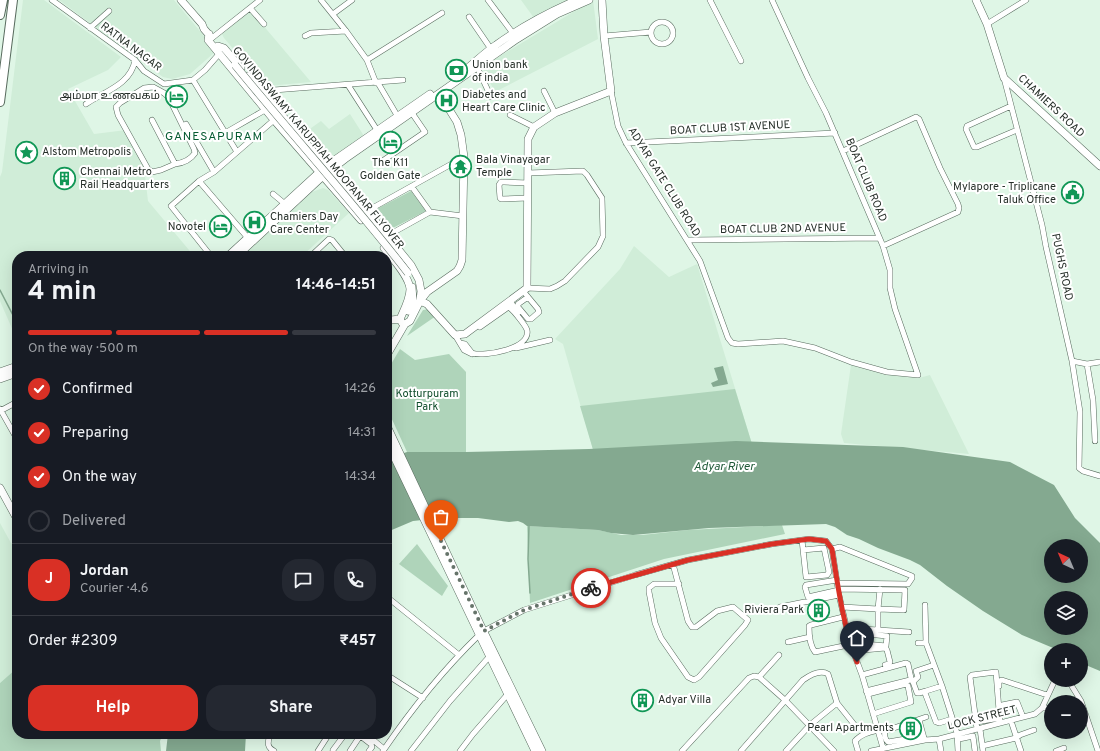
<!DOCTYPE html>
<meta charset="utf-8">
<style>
:root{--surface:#171b24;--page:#242831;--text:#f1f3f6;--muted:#9ea1a6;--line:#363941;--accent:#d93025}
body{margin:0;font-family:Overpass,"Noto Sans Tamil",sans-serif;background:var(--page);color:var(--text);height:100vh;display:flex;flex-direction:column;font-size:15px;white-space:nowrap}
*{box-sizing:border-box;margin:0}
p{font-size:13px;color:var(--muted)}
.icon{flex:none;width:22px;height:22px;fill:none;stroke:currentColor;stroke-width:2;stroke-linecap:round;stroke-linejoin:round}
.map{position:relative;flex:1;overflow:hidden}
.panel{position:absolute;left:12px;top:251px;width:380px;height:488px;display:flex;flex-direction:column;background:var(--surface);border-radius:16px;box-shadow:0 4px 16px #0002}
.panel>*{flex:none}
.needle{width:26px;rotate:316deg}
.controls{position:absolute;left:1044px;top:539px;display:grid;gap:8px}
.controls a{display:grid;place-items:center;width:44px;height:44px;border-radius:50%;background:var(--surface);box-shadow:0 4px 16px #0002;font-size:20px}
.pin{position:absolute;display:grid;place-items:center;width:34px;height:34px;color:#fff;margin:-41px -17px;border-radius:50% 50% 50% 0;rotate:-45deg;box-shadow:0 0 4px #0007}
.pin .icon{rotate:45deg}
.courier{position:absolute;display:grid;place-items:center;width:40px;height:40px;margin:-20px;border:3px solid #d93025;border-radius:50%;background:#fff;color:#222;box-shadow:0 1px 5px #0007}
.summary em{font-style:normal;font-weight:700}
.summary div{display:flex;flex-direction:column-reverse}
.summary{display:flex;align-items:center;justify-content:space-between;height:68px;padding:0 16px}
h1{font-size:26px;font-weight:700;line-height:30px}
.bar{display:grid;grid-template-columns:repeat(4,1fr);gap:6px 4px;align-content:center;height:48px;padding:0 16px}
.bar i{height:5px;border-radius:3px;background:var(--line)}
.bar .on{background:var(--accent)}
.bar p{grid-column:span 4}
.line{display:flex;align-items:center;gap:10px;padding:0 16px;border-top:1px solid var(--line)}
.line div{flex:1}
.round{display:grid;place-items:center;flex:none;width:42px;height:42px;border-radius:16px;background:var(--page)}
ol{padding:0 16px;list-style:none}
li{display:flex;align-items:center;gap:12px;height:44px}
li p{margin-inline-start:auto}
li .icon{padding:4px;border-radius:50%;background:var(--accent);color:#fff;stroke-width:4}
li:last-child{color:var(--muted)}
li i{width:22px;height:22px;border:2px solid var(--line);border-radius:50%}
.cta{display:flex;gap:8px;margin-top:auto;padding:8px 16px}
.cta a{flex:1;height:46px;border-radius:16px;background:var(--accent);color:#fff;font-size:16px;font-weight:700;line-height:46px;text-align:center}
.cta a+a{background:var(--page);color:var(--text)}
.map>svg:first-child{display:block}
</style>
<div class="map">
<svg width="1100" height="751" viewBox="0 0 1100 751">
<rect width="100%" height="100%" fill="#dff6e6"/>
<path fill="#d0edd8" d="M23,0H44L121,57L108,70L68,89L94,134L126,130L144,167L148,201L194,256H17V340L0,301V177L2,172Z
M59,0H174L214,48L215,52L190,74L172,79L163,77Z
M521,0H567L534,18Z
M593,0L598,39L495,92L482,67Z
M251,11L311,82L268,86L263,84L224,38L222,34Z
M350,114L364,136L329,161L326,160L304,133L321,121L329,129Z
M323,188L328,190L349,213L302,256H243L312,192Z
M634,246L669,277L697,264L752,444L594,453L563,344L555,339L620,269Z
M851,365L886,375L919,378L930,375L969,454L844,443L841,434Z
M0,523L17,554V668L0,683Z"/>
<path fill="#afd4ba" d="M411,191L426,211L387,231L371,212Z
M429,309L436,316L407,336L423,310Z
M400,349L415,360L449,354L466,372V452H407L390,415L387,404V371Z
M735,389L752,444L594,453L580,406Z
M782,525L785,534L664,559L530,603L527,526L598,530L621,535H642L688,530Z
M417,544L448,586L442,596L399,564Z
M17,668V734H163L160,741L161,751H0V683Z"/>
<path fill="#84a990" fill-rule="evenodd" d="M723,366L728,384L713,387L711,383L718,380L714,368Z
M736,441L903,447L1010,462L1054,485L1075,518L1100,543V671L1081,663V650H1058L1022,635L983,611L947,586L920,565L910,560L878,548L859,539L847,535L835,527L826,524L709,528L633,535L611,533L598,530L527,526L523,523L518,521L509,522L478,518H441L413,521L387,532V456L388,458L407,452H466L589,449ZM1051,546H1081V576H1051ZM1051,598H1081V628H1051Z
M168,734H246L245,751H166Z"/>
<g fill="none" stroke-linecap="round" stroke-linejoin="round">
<path stroke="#84a990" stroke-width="1.5" d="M0,290L17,323
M529,525L528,559L530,593"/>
<defs>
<path id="street" d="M52,0L135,60L144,71L164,84L193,80L205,70L219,54
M321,0L346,31L367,60L376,83
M488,0L515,36
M710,0L741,61
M250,8L264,24
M333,14L352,0
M469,17L491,49
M651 33a11 11 0 1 1 22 0a11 11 0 1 1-22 0Z
M987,24L1026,0
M90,28L109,11
M305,36L311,33L346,31
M604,36L651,32
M212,38L260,0
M367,60L442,13
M477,67L491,97
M1004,78L1042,225L1046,247L1072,361L1080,412L1079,468L1083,471L1100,476
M193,80L237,152
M378,83L398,117
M348,85L377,130
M261,91L403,80
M544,91L555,113
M611,91L618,126L626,143L700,261L728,338L732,343L738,344L783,341L815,348L851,362L887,372L918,375L895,309L890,288V270L883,246L826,113L808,78L772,0
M86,104C103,92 131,85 135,60
M1011,106L967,126L966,129L974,147H977L1017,130
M510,115L534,127
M152,120L175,164C183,163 191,159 195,153L194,149L169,98L164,93L153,87L144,88L120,103L116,107L118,115L148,169L152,172L161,170L175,164
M186,124L214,172
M225,133L265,110
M626,143L835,133
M843,151L916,117L919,119L940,168L958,204L959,208L958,212L883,246
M381,162L425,132L412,113
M199,181L248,238
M273,194L285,204
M528,198L501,199L500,198L499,185L501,182H504L528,183
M367,211L464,157
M430,212L463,216
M387,236L430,212L412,187
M688,240L879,238
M211,256L171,206L199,181L214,172L274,120
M311,256L329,239L332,240L345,256
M527,288L550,289L557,286L565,281L598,247L603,236L602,198L587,175L583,171L528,173
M523,291L538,309L539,312L531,319H528L518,307V304L528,297
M510,301L518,313
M387,314L391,320
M480,327L507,308
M455,335L464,350L472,354
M460,343L465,344L472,353C484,357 531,349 527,330C526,326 514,311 510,308C508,307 506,307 504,305
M516,348L550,340
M1072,361L1087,364L1100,362
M1087,364L1093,400L1095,441
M0,409L17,439
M0,411L17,402
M802,540L806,577L827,575L829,572L824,548L803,550
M832,549L840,547L912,576V578L908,584L837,583
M673,564L688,621L692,627H696L717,611L733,607L748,620L745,625L699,677L694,680L688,677L661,638L655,623L649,592V588L654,584H679
M387,566L389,562
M837,580L806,585L805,587L808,597L839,590
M838,589L905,590L904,610L878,609V630
M387,597L459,655
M925,605L926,643L942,686L957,733L958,751
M780,607L839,595
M842,607L878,609L880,589
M843,617L811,625L809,626C809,634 810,646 815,652L848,645L850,643
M847,628L909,632
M484,631L524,610L635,575L688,560L772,544L809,539L826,541L832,549L839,595L850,643L862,675L883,748
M847,632L887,636L886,646L855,643L849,641
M788,642L810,637
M918,643H926
M853,651L885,648L887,650L890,662L889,664L885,665
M387,675L423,698
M862,675L906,663L908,664L911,678L910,680L866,691
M759,677L786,701L834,751
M759,677L779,655
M1068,680L1081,701L1098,751
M942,686L926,691L925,693L936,722L939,723L952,719
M999,686V681L1002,680L1047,695
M926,691L919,693H917L913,682L918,677L916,671L934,665
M868,694L906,684L908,686L911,702L873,714
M1070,702L1078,698
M1002,705L1017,702L1023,717
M1042,708H1051
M919,720L924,738
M1011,721L1021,751
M976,722L1000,718
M977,729L970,677L972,675L996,672L1000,723
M980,729L983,751
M270,734C268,742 266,747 274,751
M358,734L371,744L372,747L369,751
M366,734L384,749
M923,736L888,742C885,740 884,734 885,731L926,717
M939,739L941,751
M959,739L973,736L975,751
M982,746L1016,738L1020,735L1034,730
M333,750L345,734
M318,751L329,734
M350,751L360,736
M383,751C411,710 443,670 479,635
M411,751L450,701L489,657
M460,751L473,734L507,695
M682,751L749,678L754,676L759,677
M741,751L803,680C810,675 820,669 828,674L837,703L857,728
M786,751L810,725L837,703
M858,751L855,741C861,734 870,732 878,730
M871,751L925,740L939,739L1035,714L1042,708L1055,680
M1056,751L1064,748"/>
<path id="secondary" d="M181,0L202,24L204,29L211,37
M976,0L987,24L1004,78L1100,166
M209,34L208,40L274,120L361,220
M218,46L224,48L241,68
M248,76L331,172L367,211L411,265L419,280L421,291L420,301L410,321L405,324L387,355
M457,76C471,67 482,54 496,45C521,27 549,12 577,0
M442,98L457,122L461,135L464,157L462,260L460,266L457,271L427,292L420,301L427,304L455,335L465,334L527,288L528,139L534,127L555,113L611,91L604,36L602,0
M384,248C392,258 409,276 410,289C410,299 404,310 400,319L402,323
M228,256L326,166L430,94
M237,256L323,176L345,159L517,39L557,14L589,0
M408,311L413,300L412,287
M387,323L391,320L400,319
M0,372L17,366
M0,379L17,373
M387,426L481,626L542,751
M387,442L535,751
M0,488L17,519"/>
<path id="primary" d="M0,15L3,0
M0,102L13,0"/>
</defs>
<use href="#street" stroke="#586b5e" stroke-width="6"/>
<use href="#secondary" stroke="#586b5e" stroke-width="8"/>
<use href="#primary" stroke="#586b5e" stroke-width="10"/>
<use href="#street" stroke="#fff" stroke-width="5"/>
<use href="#secondary" stroke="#fff" stroke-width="7"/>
<use href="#primary" stroke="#fff" stroke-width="8"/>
<defs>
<path id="secondary-bridge" d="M235,65C292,135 353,202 408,273"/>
</defs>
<use href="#secondary-bridge" stroke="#586b5e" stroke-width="8" stroke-linecap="butt"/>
<use href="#secondary-bridge" stroke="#fff" stroke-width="7"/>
</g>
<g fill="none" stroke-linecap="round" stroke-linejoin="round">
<path stroke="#66746a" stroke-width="4" stroke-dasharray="0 7.2" d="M441,541L484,631L524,610L591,588"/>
<path stroke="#d93025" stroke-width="5" d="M591,588L688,560L772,544L809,539L826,541L832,549C838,587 843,625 857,662"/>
</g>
<defs>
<symbol id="bank-ring" viewBox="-11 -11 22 22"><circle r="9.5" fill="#fff" stroke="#119756" stroke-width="1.5"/><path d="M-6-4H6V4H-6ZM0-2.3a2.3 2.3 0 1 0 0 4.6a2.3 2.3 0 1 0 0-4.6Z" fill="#119756"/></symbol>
<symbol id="hotel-ring" viewBox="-11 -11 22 22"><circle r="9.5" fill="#fff" stroke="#119756" stroke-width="1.5"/><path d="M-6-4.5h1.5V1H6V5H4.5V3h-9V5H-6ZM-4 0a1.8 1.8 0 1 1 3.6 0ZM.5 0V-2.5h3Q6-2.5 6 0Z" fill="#119756"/></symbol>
<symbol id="hospital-ring" viewBox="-11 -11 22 22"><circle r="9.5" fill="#fff" stroke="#119756" stroke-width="1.5"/><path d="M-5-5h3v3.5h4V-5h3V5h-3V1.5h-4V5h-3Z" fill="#119756"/></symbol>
<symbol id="sight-ring" viewBox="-11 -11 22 22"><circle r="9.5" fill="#fff" stroke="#119756" stroke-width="1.5"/><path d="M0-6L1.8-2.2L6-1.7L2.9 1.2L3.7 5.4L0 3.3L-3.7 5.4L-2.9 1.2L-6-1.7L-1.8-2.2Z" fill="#119756"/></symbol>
<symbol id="temple-ring" viewBox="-11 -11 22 22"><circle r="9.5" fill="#fff" stroke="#119756" stroke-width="1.5"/><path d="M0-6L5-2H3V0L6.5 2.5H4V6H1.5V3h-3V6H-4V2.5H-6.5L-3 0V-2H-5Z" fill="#119756"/></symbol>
<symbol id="building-ring" viewBox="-11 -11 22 22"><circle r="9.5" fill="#fff" stroke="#119756" stroke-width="1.5"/><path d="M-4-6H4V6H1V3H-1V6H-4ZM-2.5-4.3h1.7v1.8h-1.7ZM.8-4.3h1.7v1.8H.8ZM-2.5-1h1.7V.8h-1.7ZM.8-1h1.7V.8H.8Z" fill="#119756"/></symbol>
<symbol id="civic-ring" viewBox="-11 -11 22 22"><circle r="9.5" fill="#fff" stroke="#119756" stroke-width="1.5"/><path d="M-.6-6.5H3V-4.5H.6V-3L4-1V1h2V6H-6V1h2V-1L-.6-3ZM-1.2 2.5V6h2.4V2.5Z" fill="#119756"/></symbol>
</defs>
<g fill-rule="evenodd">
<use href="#bank-ring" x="444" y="58" width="25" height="25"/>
<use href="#hotel-ring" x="164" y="84" width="25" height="25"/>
<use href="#hospital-ring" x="434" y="88" width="25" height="25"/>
<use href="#hotel-ring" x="378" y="130" width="25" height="25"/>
<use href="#sight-ring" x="14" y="140" width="25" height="25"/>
<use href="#temple-ring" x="448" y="154" width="25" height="25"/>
<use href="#building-ring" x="52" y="166" width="25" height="25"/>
<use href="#civic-ring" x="1060" y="180" width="25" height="25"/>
<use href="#hospital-ring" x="242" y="210" width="25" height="25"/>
<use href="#hotel-ring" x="208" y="214" width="25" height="25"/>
<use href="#building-ring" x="806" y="598" width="25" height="25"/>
<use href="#building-ring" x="630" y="688" width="25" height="25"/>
<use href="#building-ring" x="898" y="716" width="25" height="25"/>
</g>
<g text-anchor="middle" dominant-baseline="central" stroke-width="4" stroke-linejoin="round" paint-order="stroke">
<g font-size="11" fill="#252e28" stroke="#fff">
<text transform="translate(131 47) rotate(37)">RATNA NAGAR</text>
<text transform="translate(1051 106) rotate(43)">CHAMIERS ROAD</text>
<text transform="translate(730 128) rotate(-3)">BOAT CLUB 1ST AVENUE</text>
<text transform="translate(318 148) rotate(50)">GOVINDASWAMY KARUPPIAH MOOPANAR FLYOVER</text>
<text transform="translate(866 180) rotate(67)">BOAT CLUB ROAD</text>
<text transform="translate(664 182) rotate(58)">ADYAR GATE CLUB ROAD</text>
<text transform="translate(783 229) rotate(-1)">BOAT CLUB 2ND AVENUE</text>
<text transform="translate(1062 267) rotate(78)">PUGHS ROAD</text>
<text transform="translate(982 718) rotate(-14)">LOCK STREET</text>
</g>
<g font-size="11" fill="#252e28" stroke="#fff" text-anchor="start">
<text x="472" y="65">Union bank<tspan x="472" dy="13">of india</tspan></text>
<text x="462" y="95">Diabetes and<tspan x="462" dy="13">Heart Care Clinic</tspan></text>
<text x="160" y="96" text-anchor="end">அம்மா உணவகம்</text>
<text x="42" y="152">Alstom Metropolis</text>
<text x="476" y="160">Bala Vinayagar<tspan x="476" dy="13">Temple</tspan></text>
<text x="390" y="163" text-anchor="middle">The K11<tspan x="390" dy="13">Golden Gate</tspan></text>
<text x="80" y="172">Chennai Metro<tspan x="80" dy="13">Rail Headquarters</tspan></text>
<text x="1056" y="187" text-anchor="end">Mylapore - Triplicane<tspan x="1056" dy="13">Taluk Office</tspan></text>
<text x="270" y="217">Chamiers Day<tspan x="270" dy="13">Care Center</tspan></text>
<text x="206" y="227" text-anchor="end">Novotel</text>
<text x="804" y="610" text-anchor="end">Riviera Park</text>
<text x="658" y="700">Adyar Villa</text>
<text x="894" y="728" text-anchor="end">Pearl Apartments</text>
</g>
<g font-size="11" fill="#104e2c" stroke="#fff">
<text x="427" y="394">Kotturpuram<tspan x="427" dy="13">Park</tspan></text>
</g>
<g font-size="12" letter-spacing="1" fill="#065b32" stroke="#fff">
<text x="214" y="137">GANESAPURAM</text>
</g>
<g font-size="12" font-style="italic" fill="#215b39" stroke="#fff">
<text x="724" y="467">Adyar River</text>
</g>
</g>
</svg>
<div class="controls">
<a><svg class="needle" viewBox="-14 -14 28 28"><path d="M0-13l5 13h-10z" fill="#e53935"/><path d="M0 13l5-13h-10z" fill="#9ea1a6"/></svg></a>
<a><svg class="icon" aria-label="layers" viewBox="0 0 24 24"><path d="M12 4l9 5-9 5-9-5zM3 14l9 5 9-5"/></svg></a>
<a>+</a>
<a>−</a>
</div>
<div class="pin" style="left:441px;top:541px;background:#ea580c"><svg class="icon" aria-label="bag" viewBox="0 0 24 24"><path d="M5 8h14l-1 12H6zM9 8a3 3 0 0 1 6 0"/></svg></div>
<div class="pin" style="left:857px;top:662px;background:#1f2937"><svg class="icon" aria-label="home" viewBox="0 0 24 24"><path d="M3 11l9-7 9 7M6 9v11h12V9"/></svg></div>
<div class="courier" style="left:591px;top:588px"><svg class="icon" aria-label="bike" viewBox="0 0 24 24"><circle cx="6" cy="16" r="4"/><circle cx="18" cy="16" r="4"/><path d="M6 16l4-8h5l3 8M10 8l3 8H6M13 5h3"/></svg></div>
<section class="panel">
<div class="summary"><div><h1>4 min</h1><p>Arriving in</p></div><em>14:46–14:51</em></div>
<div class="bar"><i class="on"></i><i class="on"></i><i class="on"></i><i></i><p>On the way · 500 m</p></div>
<ol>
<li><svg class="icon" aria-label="check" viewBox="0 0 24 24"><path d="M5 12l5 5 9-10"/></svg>Confirmed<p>14:26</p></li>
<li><svg class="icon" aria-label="check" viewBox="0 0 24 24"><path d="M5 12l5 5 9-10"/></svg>Preparing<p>14:31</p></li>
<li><svg class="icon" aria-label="check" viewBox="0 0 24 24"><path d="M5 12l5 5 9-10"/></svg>On the way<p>14:34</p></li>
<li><i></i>Delivered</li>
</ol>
<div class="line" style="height:72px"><b class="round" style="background:var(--accent);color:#fff">J</b><div><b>Jordan</b><p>Courier · 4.6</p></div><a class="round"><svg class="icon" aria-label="chat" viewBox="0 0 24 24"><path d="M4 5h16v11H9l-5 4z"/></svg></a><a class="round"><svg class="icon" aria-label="phone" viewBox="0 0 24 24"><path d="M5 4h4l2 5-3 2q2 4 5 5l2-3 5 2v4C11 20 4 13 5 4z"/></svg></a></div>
<div class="line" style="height:52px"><div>Order #2309</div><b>₹457</b></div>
<div class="cta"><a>Help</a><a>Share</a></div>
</section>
</div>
